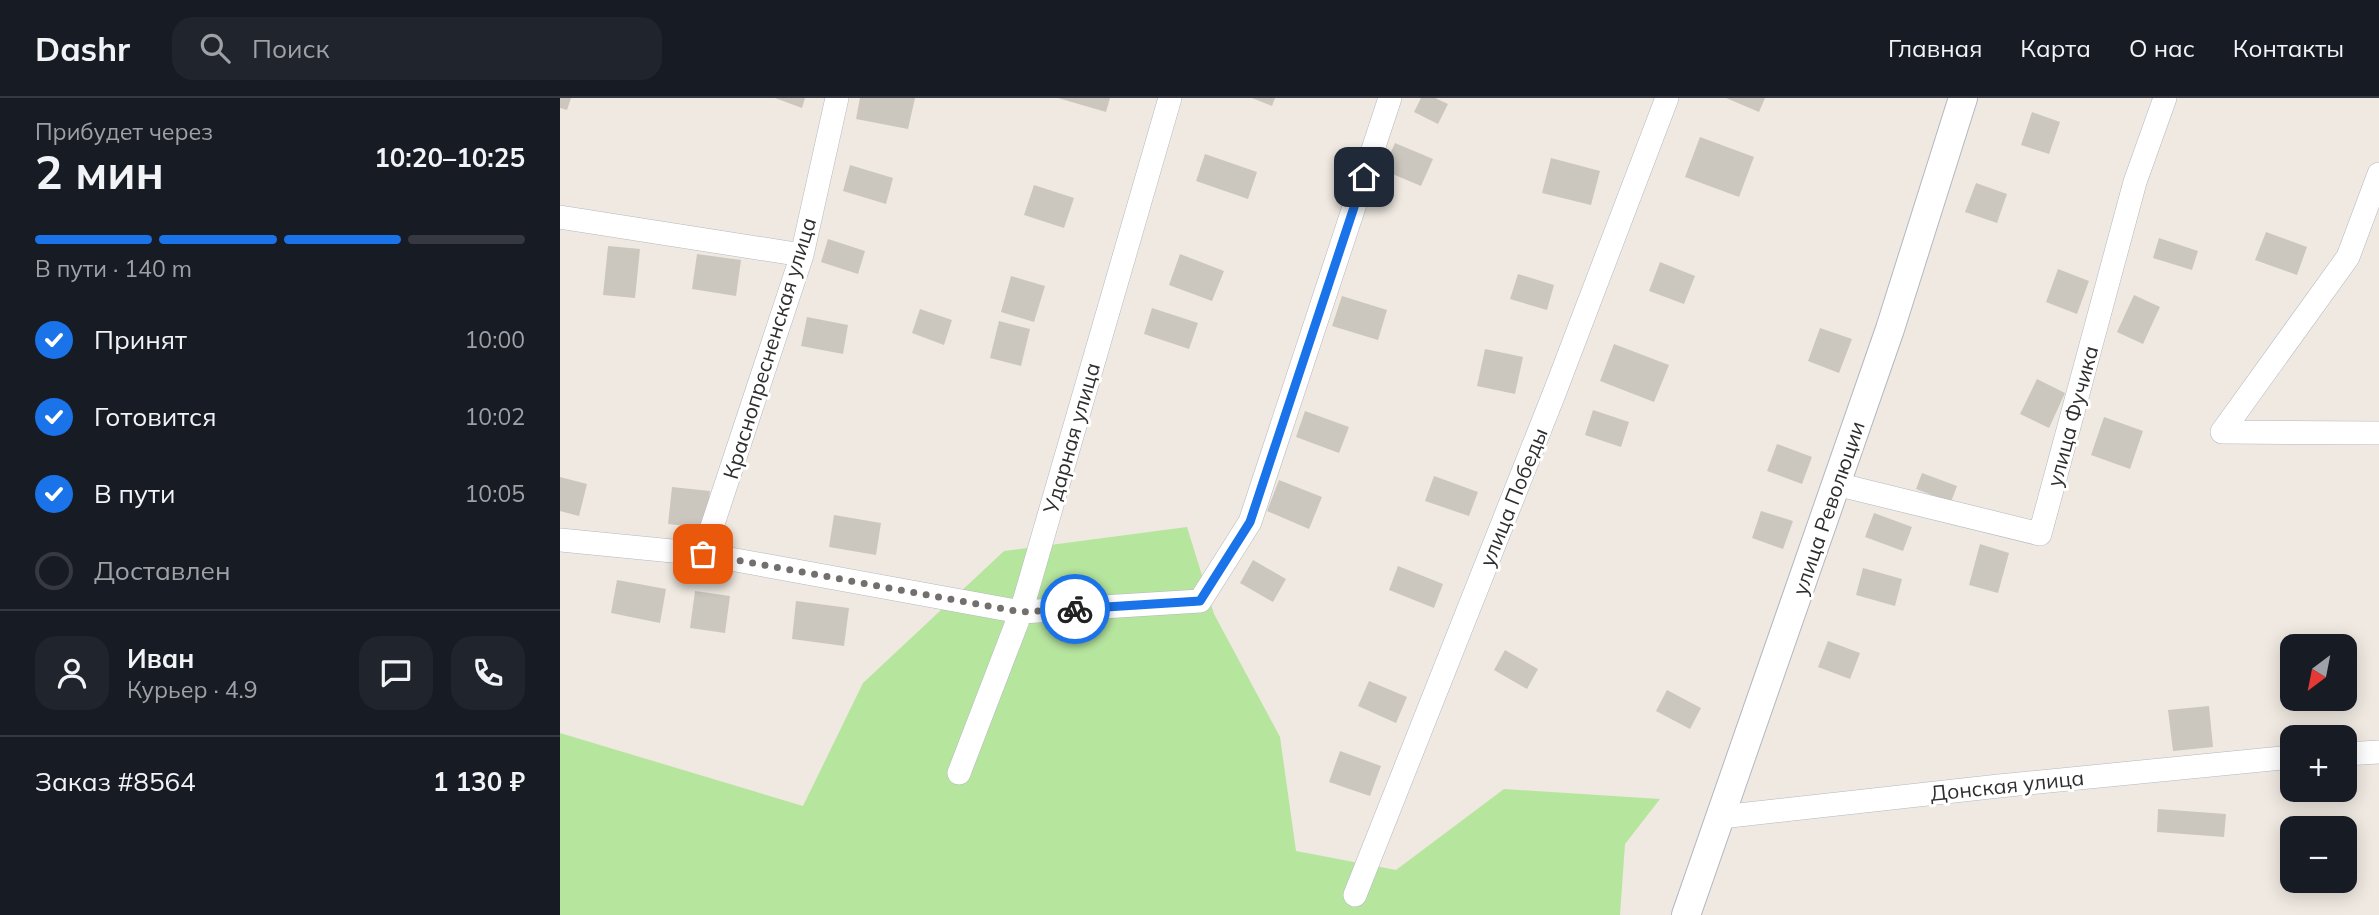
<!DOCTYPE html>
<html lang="ru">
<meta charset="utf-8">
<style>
:root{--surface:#171b24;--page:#20242c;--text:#f1f3f6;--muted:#9ea1a6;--line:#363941;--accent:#1a73e8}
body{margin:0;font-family:Mulish,sans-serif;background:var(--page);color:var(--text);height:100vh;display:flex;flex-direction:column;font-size:26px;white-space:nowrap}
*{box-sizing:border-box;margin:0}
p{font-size:23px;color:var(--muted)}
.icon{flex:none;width:38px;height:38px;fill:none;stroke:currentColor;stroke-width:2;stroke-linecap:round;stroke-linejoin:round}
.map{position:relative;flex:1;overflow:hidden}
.details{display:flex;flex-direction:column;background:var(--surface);width:560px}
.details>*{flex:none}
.needle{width:46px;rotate:212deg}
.buttons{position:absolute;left:1720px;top:536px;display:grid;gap:14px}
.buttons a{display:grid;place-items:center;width:77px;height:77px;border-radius:14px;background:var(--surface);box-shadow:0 4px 18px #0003;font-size:35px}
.pin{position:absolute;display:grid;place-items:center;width:60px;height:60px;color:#fff;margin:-30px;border-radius:14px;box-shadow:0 4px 10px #0006}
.courier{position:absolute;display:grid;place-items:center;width:70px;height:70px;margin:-35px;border:5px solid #1a73e8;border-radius:50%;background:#fff;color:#222;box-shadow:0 2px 9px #0007}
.head em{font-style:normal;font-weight:700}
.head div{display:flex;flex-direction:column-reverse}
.head{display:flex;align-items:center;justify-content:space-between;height:119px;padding:0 35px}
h1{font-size:46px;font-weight:700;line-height:52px}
.bar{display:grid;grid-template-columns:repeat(4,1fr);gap:10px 7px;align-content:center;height:84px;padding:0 35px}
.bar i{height:9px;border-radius:5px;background:var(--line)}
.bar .active{background:var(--accent)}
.bar p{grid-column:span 4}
.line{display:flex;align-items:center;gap:18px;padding:0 35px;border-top:2px solid var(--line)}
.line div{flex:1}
.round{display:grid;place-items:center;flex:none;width:74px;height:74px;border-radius:21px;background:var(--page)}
ol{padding:0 35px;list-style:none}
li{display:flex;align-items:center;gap:21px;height:77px}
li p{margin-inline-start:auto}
li .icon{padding:7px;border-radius:50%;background:var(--accent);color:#fff;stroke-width:4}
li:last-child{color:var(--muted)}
li i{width:38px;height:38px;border:4px solid var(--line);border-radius:50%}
header{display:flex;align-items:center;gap:42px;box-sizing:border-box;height:98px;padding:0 35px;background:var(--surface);border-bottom:2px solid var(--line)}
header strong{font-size:33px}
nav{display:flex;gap:38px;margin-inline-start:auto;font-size:24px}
.search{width:490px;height:63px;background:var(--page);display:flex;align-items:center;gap:18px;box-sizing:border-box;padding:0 24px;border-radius:21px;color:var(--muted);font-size:26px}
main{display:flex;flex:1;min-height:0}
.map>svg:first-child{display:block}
</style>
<header>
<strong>Dashr</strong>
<div class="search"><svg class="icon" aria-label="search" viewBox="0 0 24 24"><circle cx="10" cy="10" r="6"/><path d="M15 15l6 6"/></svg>Поиск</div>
<nav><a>Главная</a><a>Карта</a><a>О нас</a><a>Контакты</a></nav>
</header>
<main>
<section class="details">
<div class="head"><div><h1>2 мин</h1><p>Прибудет через</p></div><em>10:20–10:25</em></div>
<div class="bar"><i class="active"></i><i class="active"></i><i class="active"></i><i></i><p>В пути · 140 m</p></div>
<ol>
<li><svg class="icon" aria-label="check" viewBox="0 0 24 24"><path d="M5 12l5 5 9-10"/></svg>Принят<p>10:00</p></li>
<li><svg class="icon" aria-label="check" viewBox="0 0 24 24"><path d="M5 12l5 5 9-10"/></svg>Готовится<p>10:02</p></li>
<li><svg class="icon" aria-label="check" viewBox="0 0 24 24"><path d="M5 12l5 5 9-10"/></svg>В пути<p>10:05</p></li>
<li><i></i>Доставлен</li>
</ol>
<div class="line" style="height:126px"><a class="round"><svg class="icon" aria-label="person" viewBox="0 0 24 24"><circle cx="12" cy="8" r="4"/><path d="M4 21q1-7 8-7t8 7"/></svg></a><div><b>Иван</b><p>Курьер · 4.9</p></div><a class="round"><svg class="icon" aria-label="chat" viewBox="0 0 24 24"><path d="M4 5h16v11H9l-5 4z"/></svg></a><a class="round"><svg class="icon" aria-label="phone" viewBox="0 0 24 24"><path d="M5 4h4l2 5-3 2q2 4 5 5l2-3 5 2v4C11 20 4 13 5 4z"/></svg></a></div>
<div class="line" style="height:91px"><div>Заказ #8564</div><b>1 130 ₽</b></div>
</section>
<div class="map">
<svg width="1819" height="817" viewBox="0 0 1819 817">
<rect width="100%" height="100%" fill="#efe9e1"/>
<path fill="#b6e59e" d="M627,429L654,516L720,639L736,753L836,772L944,691L1100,701L1065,746L1060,817H0V635L243,708L303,585L444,453Z"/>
<path fill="#cbc7bf" d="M0,0H11L7,12L0,10Z
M215,0H245L242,10Z
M300,0H355L348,31L296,21Z
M498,0H550L546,14Z
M692,0H715L712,8Z
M861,0H875L888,6L878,26L854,14Z
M1166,0H1205L1199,14Z
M1472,14L1500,24L1489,56L1461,47Z
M1140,39L1194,59L1179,99L1125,79Z
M835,45L873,61L861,88L823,72Z
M645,56L697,74L688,101L636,83Z
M991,60L1040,73L1031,107L982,95Z
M290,67L333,80L326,106L283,93Z
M1416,85L1447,96L1437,125L1405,114Z
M474,87L514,100L504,130L464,117Z
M1706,134L1747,149L1737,177L1695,162Z
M1599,140L1638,153L1632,172L1593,160Z
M268,141L305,153L298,176L261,164Z
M48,148L80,151L75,200L43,197Z
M137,156L181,162L176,198L132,191Z
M620,156L664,173L652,203L609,187Z
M1100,164L1135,178L1124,206L1089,193Z
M1498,171L1529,183L1517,216L1486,204Z
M958,176L994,187L987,212L950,201Z
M451,178L485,188L474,224L441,214Z
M1574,197L1600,209L1583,246L1557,234Z
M782,198L827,212L818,242L772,228Z
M592,210L638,225L629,251L584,236Z
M360,211L392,222L384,247L352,235Z
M247,219L288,227L283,256L241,248Z
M439,223L470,231L461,268L430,260Z
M1260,230L1292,241L1279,275L1248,263Z
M1054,246L1109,267L1094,304L1040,283Z
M925,251L963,259L955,296L917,288Z
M1477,281L1505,295L1489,330L1460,316Z
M1033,312L1069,324L1061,349L1025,337Z
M745,313L789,329L779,355L736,339Z
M1544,319L1583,333L1570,371L1531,357Z
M1217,346L1252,359L1242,386L1207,373Z
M1362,375L1397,388L1391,404L1356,391Z
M874,378L918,394L909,418L865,403Z
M0,379L27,386L19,418L0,413Z
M719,382L762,399L749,431L707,413Z
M112,389L150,393L146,430L108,426Z
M1201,413L1233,423L1223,451L1192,440Z
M1314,415L1352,429L1343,453L1305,439Z
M274,417L321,425L316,457L269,449Z
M1420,446L1449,455L1438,495L1409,487Z
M693,462L726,481L713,504L680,485Z
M838,468L883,486L874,510L829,492Z
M1303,470L1342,481L1335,508L1296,497Z
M57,482L106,491L100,525L51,515Z
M135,493L170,498L165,535L130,530Z
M236,503L289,510L284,548L232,541Z
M1268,543L1300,555L1290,581L1258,569Z
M945,552L978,571L967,591L934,572Z
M809,583L847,599L836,625L798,608Z
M1107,592L1141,610L1130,631L1096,613Z
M1649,608L1653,649L1613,653L1608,612Z
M780,653L821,668L810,698L769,684Z
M1598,711L1666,716L1664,739L1597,734Z"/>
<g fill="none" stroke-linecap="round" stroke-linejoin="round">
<defs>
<path id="minor" d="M0,119L242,157
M1662,334L1788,159L1819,76
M1662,334L1819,335
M1276,386L1480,436L1575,84L1605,0
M0,442L143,456L461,514L640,503L690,424L830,0
M143,456L242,157L277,0
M1785,656L1819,654
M399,675L461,514L610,0
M1161,719L1439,688L1732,659
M795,797L994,296L1107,0"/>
<path id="tertiary" d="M1126,817L1330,231L1403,0"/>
</defs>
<use href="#minor" stroke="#b4b7c1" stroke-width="24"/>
<use href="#tertiary" stroke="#b4b7c1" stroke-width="30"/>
<use href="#minor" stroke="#fff" stroke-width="23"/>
<use href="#tertiary" stroke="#fff" stroke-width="28"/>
</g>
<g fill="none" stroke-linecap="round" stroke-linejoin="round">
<path stroke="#726f6d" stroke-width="7" stroke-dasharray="0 12.6" d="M143,456L461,514L515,511"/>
<path stroke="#1a73e8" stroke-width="9" d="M515,511L640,503L690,424L804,79"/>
</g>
<g text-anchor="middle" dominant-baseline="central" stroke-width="6" stroke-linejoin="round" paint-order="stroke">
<g font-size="21" fill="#2e2e2e" stroke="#fff">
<text transform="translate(209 250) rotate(-73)">Краснопресненская улица</text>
<text transform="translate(1512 318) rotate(-75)">улица Фучика</text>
<text transform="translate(511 340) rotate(-74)">Ударная улица</text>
<text transform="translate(953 399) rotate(-68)">улица Победы</text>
<text transform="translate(1268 410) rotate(-71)">улица Революции</text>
<text transform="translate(1447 687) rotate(-6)">Донская улица</text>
</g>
</g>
</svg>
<div class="buttons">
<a><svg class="needle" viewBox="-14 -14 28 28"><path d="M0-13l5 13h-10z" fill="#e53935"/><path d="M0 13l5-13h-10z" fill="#9ea1a6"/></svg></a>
<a>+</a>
<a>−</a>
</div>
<div class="pin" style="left:143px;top:456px;background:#ea580c"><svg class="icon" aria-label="bag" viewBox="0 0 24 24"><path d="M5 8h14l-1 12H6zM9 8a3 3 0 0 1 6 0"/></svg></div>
<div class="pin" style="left:804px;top:79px;background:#1f2937"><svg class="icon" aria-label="home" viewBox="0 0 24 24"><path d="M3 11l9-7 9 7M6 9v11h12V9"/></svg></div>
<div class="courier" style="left:515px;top:511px"><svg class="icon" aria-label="bike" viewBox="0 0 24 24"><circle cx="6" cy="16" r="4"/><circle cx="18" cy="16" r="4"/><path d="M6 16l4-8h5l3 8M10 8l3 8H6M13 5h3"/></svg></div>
</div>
</main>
